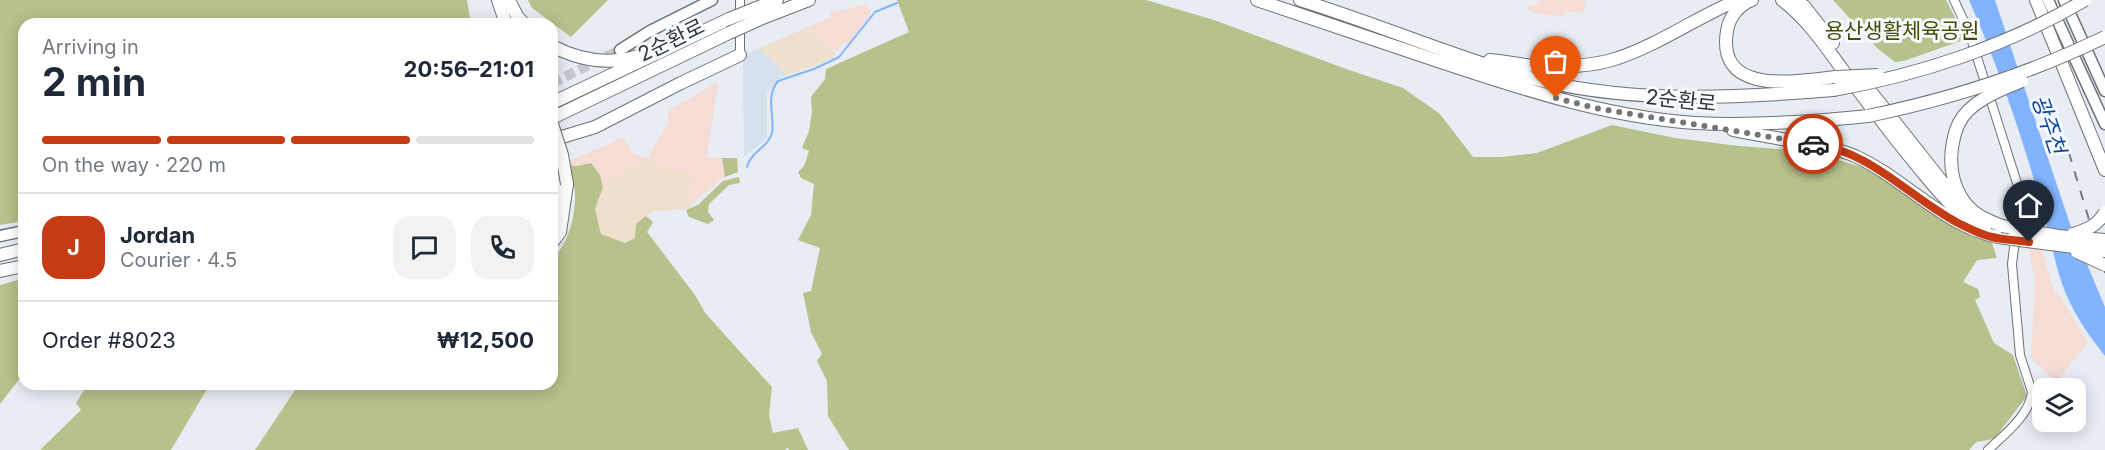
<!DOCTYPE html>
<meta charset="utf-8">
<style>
:root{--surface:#fff;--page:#f2f2f3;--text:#1f2937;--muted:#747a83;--line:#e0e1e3;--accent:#c43b14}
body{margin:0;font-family:Inter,"Noto Sans KR",sans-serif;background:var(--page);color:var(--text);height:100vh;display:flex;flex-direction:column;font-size:22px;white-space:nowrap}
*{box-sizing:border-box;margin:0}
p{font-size:20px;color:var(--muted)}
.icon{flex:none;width:33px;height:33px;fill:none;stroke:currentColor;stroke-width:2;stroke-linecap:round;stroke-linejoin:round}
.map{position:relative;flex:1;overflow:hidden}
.details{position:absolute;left:18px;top:18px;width:540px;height:372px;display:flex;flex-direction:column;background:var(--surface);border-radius:18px;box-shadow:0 3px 15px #0003}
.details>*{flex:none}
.controls{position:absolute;left:2032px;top:378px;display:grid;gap:12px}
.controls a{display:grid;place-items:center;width:54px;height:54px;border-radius:12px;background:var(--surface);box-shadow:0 3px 15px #0003;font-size:30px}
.pin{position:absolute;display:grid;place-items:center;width:51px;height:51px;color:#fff;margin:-62px -26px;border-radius:50% 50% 50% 0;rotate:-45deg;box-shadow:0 0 6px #0007}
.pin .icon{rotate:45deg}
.courier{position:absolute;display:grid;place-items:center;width:60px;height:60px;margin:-30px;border:4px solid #c43b14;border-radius:50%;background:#fff;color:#222;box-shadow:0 2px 8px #0007}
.summary em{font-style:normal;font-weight:700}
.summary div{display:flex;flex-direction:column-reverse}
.summary{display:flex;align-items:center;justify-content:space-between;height:102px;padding:0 24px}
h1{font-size:39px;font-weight:700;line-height:45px}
.bar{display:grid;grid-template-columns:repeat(4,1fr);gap:9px 6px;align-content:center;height:72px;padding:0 24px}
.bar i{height:8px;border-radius:4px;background:var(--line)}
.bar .selected{background:var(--accent)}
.bar p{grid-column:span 4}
.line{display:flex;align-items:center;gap:15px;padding:0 24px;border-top:2px solid var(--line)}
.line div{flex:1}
.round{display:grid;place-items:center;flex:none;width:63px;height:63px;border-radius:18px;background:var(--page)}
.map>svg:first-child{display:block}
</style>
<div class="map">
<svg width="2105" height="450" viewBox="0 0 2105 450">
<rect width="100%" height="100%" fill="#e7edf3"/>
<path fill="#efe0cd" d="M808,27L837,55L818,65L787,75L759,48Z
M647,158L654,166L693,174L685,196L687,202H694L690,208L652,212L646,216L635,238L625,243L601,234L595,209L603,187L622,171L638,166Z"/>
<path fill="#f5dcd5" d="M1539,0H1585L1584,13L1565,11L1564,16L1547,15L1531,12L1527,9L1530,5L1533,7Z
M867,4L871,13L848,44L845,42L835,52L808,27L831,17L830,13Z
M718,82L707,157L722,158L725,177L694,202H687L685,196L692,174L654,166L648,159L638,166L622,171L603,187L600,175L591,163L576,166L565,165L563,163L607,145L622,137L633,153L647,158L669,121L667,111Z
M2027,200L2054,290L2059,294L2088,342L2057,382L2031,358L2035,282L2024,224Z"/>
<path fill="#d6e1ed" d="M759,48L787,75L778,79L767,94V136L763,142L744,156L743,58Z"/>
<path fill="#b6c18c" d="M0,0H467L471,24H24V221L0,225Z
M528,0H608L571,37L532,8Z
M897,0H1146L1214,20L1349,70L1403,88L1440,114L1473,157H1502L1537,153L1612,125L1675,138L1739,146L1808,151L1862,167L1991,240L1997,258L1977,260L1963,282L1978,289L1980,297L1975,300L1994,343L2013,355L2027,396L1994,439L1976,442L1969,450H849L828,416L827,381L817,361L822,354L811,332L803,293L811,291L820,248L798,240L811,215L814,184L801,178L798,172L804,166L809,151L802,148L809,131L812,112L811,97L825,79L826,69L909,32Z
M1833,0H1946L1966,39L1904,61L1895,62L1877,48Z
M722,158H737L738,172L725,177Z
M591,163L600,175L603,187L595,209L601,234L625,243L635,238L636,224L646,216L653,222L647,232L695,295L706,314L772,387L769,415L773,433L798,428L808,450H789L788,448L784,450H255L299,384H552V259C569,244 576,214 575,192C574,184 568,173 565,165L576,166Z
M739,177L740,183L729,185L709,204L708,212L714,220L708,224L689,217L686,210L698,205L723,181Z
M18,280L24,288V373L0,404V285Z
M88,384H210L171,450H40L81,410L76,403Z"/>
<path fill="#82b3fe" d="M1969,0H1995L2070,224L2105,307V356C2089,336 2076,317 2066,294C2055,268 2051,238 2043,211C2023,139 1999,68 1969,0Z"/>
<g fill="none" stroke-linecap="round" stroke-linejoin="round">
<path stroke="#82b3fe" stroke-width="2" d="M747,167C751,151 768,148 772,133C775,115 765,97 778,81L814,69L839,57L875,12L897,3"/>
<path stroke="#c3c8ce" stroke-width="10" stroke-dasharray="10 5" stroke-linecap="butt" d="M552,83L620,50"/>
<defs>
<path id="minor" d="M740,0V55
M1954,0L1969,32L2023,202V217L2014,248L2012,264L2020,355L2032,392C2029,416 2005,434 1988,450"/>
<path id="major" d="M2048,0L2105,124
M2064,0L2105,91
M620,50L650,31L712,0
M0,236L24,231"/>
<path id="highway" d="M498,0L506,24
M509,0L517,16L524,24
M1257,0C1317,20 1378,41 1438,61C1522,89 1606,117 1695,123C1753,126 1810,122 1868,116
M1300,0C1371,22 1440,51 1512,73C1616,104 1726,99 1833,90
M1752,0C1739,5 1729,17 1727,31C1716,97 1798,81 1836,77
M1782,0C1806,18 1824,44 1842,69C1869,104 1895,140 1924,174C1941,195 1959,216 1985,227
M1794,0L1804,6L1833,43
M2036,0L2105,170
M754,9L777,0
M760,19L809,0
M552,46C579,60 609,65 638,56
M1490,60C1505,61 1520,65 1535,66C1562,67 1593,67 1618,58C1660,44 1697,17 1738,0
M1860,78L1955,198L1968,207
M552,103L729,19
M552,118L729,33
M1733,130C1752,134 1770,137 1788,140C1811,144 1833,147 1855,156C1910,181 1949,234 2012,239
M552,140L595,127L681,83L740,55
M1953,142C1948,166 1953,194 1973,211C1980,218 1993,222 2002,226
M552,162C556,183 560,203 552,224
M552,243L560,232L567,184
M0,255L24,249
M0,271L24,266"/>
</defs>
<use href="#minor" stroke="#6d7277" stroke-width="10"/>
<use href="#major" stroke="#6d7277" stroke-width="13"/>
<use href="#highway" stroke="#6d7277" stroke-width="14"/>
<use href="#minor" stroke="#fff" stroke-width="8"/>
<use href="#major" stroke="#fff" stroke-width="10"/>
<use href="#highway" stroke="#fff" stroke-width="12"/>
<path stroke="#787b7f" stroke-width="2" stroke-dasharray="10 10" stroke-linecap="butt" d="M2054,115L2069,153L2105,273"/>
<defs>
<path id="highway-bridge" d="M729,19L754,9
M729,33L760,19
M1836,77L1878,75
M1833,90C1920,75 2009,45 2085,0
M1868,116C1951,99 2029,74 2105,37
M552,124L562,155L567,184
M1953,142C1954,136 1956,129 1959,123C1970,101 2000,90 2022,81
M2002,226L2058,236L2105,240
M2073,234C2087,230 2098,225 2105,212
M2012,239L2105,251
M2077,252L2105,265"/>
</defs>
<use href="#highway-bridge" stroke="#6d7277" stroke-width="14" stroke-linecap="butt"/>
<use href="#highway-bridge" stroke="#fff" stroke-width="12"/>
</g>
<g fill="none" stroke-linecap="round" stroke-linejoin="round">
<path stroke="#737679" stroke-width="6" stroke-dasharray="0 10.8" d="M1556,98L1595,108L1813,144"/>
<path stroke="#c43b14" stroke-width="8" d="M1813,144C1871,151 1909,197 1958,223C1968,228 1981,235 1992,237C2004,240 2017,240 2029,242"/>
</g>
<g text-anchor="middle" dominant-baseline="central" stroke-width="6" stroke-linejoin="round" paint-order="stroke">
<g font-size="21" fill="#434d03" stroke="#f6faff">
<text x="1902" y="30">용산생활체육공원</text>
</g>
<g font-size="21" fill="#343638" stroke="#f6faff">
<text transform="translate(671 40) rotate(-26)">2순환로</text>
<text transform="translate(1681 100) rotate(6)">2순환로</text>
</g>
<g font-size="22" font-style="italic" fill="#0c489e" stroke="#f6faff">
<text transform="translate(2049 124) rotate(71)">광주천</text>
</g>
</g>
</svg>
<div class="controls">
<a><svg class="icon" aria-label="layers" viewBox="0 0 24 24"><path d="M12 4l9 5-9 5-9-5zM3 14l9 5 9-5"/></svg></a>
</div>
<div class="pin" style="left:1556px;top:98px;background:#ea580c"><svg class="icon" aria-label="bag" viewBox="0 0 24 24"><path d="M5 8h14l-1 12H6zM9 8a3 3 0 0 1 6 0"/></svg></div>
<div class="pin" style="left:2029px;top:242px;background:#1f2937"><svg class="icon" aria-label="home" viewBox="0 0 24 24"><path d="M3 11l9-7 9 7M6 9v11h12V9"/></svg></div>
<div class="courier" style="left:1813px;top:144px"><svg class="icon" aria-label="car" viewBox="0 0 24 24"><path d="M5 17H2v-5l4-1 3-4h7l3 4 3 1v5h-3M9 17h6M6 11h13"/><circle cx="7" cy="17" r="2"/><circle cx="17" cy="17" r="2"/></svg></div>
<section class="details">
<div class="summary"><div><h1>2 min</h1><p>Arriving in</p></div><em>20:56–21:01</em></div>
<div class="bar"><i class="selected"></i><i class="selected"></i><i class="selected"></i><i></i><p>On the way · 220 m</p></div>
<div class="line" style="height:108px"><b class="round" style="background:var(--accent);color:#fff">J</b><div><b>Jordan</b><p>Courier · 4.5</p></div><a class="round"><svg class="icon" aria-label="chat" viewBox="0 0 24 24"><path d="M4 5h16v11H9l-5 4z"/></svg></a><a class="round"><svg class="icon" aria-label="phone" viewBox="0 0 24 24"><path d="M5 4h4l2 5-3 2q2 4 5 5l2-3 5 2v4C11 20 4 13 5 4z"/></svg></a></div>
<div class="line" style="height:78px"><div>Order #8023</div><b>₩12,500</b></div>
</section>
</div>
